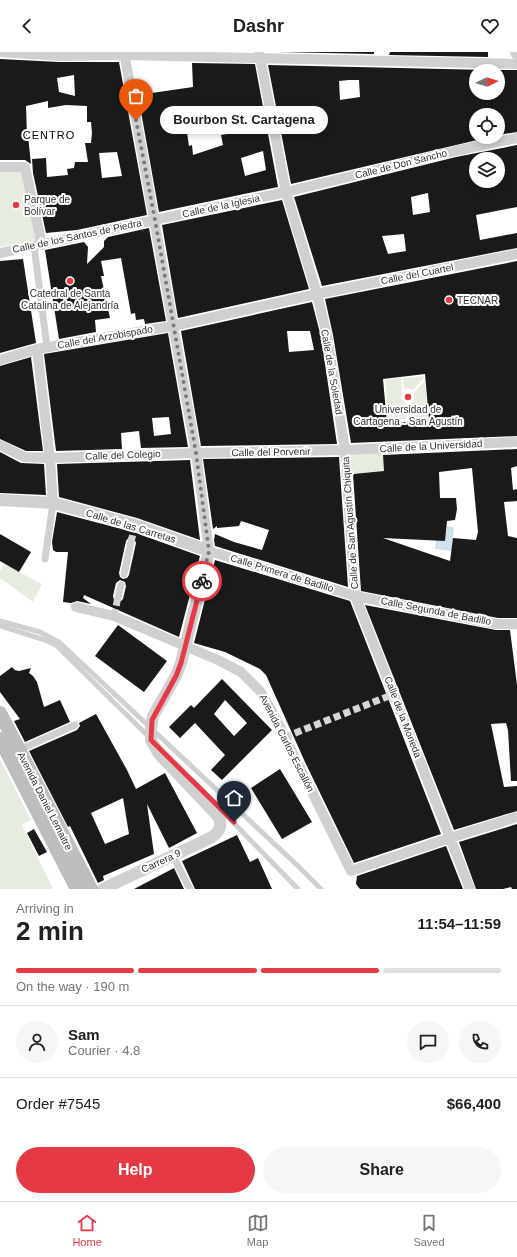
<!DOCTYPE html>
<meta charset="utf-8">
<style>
:root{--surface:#fff;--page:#f6f6f6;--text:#202124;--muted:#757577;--line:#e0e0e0;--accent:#e63946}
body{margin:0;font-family:Arial,sans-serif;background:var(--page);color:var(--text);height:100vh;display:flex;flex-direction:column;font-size:15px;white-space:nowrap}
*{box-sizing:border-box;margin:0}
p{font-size:13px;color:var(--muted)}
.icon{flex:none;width:22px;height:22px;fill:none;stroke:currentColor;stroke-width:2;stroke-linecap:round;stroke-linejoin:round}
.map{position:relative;height:837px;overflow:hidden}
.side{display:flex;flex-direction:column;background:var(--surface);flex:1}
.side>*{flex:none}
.needle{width:26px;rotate:85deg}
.fabs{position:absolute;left:469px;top:12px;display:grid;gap:8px}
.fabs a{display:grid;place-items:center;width:36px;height:36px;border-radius:50%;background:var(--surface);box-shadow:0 2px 6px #0003;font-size:20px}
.pin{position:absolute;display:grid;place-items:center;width:34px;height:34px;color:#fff;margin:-41px -17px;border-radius:50% 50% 50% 0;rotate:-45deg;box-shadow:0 0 4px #0007}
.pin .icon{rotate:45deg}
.courier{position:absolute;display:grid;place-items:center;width:40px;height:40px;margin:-20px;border:3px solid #e63946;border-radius:50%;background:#fff;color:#222;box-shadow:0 1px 5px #0007}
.bubble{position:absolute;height:28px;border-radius:14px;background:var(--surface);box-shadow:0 2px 6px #0003;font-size:13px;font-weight:700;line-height:28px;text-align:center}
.overview em{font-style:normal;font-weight:700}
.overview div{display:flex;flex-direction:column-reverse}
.overview{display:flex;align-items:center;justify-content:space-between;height:68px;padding:0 16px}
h1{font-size:26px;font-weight:700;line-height:30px}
.bar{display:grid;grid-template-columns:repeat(4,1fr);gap:6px 4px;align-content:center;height:48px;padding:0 16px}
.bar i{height:5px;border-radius:3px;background:var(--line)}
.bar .active{background:var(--accent)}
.bar p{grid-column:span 4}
.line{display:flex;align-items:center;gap:10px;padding:0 16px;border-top:1px solid var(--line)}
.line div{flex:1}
.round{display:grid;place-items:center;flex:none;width:42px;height:42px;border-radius:21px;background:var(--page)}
.cta{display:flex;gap:8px;margin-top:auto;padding:8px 16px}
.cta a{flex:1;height:46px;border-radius:24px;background:var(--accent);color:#fff;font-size:16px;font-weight:700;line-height:46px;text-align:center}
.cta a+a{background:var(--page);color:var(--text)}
header{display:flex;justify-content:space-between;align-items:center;height:52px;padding:0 16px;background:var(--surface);font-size:18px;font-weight:700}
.tab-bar{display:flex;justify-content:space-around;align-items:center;height:56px;border-top:1px solid var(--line);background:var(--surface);font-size:11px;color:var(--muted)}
.tab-bar a{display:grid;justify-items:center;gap:2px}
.tab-bar .active{color:var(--accent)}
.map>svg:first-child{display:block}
</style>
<header><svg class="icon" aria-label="back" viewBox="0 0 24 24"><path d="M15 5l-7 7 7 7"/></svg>Dashr<svg class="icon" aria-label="heart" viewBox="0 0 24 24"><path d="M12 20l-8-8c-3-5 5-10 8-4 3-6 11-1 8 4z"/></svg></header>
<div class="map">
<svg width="517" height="837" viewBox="0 0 517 837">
<rect width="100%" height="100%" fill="#fff"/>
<path fill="#e6ecdf" d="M0,118L26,119L38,188L0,195Z
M424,324V326L413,338L408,336L404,338L403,326Z
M401,326L402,337L401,346L406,352L392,363V369H389L385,328Z
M425,329L428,365L409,367L408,352L412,351L414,347V340Z
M406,353L407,367L393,368L394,364Z
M383,398L384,419L350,422L347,400Z
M4,512L42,532L33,550L0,526V519Z
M0,707L31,768L22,773L53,837H0Z"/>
<path fill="#cfe2ee" d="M447,474L454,475L452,499L435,497L436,488H445Z"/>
<path fill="#1a1a1a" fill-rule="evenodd" d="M277,0H374V2Z
M390,0H488V5L389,3Z
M0,7L59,10H119L147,163L77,178L46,181L33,121L32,107L46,106L47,125L68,123L67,117L74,116L75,110H88L85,91H91L92,81L91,70H87V54L66,53L48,56V49L26,54L27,84H28L31,112L25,108H0ZM74,23L75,44L59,40L57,26ZM117,100L122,124L102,126L99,101Z
M192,11L255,12L278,135L159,160L138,43L193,35ZM225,60L227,82L221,83L223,93L193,103L192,93L189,94L185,67ZM263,99L266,118L245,124L241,106Z
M268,13L488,18V19H476V41H498V18H517V80L498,83V63H476V85H490L291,132ZM349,28H359L360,45L340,48L339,29Z
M517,93V155L476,163L480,188L517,181V196L322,234L294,145L456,105ZM476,107H498V129H476ZM428,141L430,160L413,163L411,145L419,143ZM404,182L406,199L388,202L382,184Z
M282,148L309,237L178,266L162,173Z
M149,176L166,269L145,272L144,267L136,268L135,261L131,262L121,206L101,209L104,224H101L110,266L95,268L96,280L59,287L45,198L84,190L88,195L87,212L104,195V189L108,185Z
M23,207L36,291L0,301V209Z
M517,209V384L351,391L333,283L325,247ZM425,322L429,368L387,371L383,327Z
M312,250L321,285L337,392L201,394L181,279ZM287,279H310L314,298L289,300Z
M168,281L188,395L141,396L139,379L121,381L122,397L56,399L44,302ZM169,365L171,382L154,384L152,366Z
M31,305L43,399H26L0,387V314Z
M517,397V414L511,416L513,438L517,437V449L504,450L508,484L517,486V566H498L361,539L353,422L384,419L383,403ZM472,416L478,480L476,488L453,486L450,509L383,486L445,489L447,469L455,468L457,457L456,446H440L439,420Z
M0,400L21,411L44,412L46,443L0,441Z
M339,405L348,535L215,494L214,488L215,482L234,490L262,498L269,478L241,469L239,474L217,476V474L213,477L203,407Z
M190,408L200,488L137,466L59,445L57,412Z
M57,460L133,480L200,504L179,585L84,543L83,546L91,552L77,549L71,551L63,550L68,500H56L53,498L52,490ZM129,485L134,486L136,491L129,523L127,526L123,527L120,525L119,521L126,489ZM120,528L125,530L126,534L123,547L121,549L117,550L114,548L113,544L116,531Z
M0,482L31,500L19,520L0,509Z
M215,508L350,549L441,782L354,811L305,710L266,623L260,617L225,600L194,591Z
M365,553L496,578H510L517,633V729H511L508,678L506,671L491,672L504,735L517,734V759L454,778Z
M118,573L167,609L144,640L95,604Z
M12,615L15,618L19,619L31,616L29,621L33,624L37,630L44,655L60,648L70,670L25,690L14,669L20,667L0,640V624Z
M222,627L272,678L222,728L211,718L225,703L195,671L180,686L169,675L191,653L194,656ZM225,648L247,671L234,684L214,662Z
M96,662L127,718L136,737L165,721L197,781L169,796L147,752L154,802L103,824L104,828L98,831L70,774L68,775L29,699L77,678L80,674L79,671ZM123,746L129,782L105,792L91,761Z
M280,717L312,770L282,787L251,736Z
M517,772V837H512L511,835L503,837H476L459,790Z
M34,777L47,800L39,804L27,781Z
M237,783L250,810L258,806L272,837H195L182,809Z
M446,794L463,837H360L356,832L357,824Z
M174,816L184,837H134Z"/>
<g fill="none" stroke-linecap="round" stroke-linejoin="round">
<path stroke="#d6d6d6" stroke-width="7" stroke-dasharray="7 3.5" stroke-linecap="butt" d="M131,490L135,473
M114,564L118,545
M285,685L394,642"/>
<path stroke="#d0d0d0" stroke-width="5" d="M0,569L40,580L59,590L298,814L321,837
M0,574L45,588L56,593L149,685
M194,730L298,837"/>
<path stroke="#d0d0d0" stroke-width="7" d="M34,194L47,295
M45,507L53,451
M124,522L131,490
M118,545L121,533
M19,698L75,673
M173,804L190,837"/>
<path stroke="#d0d0d0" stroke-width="10" d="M0,0L59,4L124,3L517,12
M124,0L196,401L209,499L355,544L497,572H517
M259,0L286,140L317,242L327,284L345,398L355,544L470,837
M0,115H25L42,193
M0,201L286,140L455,99L517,86
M37,297L50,406L53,451
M0,308L37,297L173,274L317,242L517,202
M0,393L24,405L50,406L196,401L345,398L517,390
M76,555L114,564L218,608L241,620L260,639L271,657L351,819L450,786L517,765"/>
<path stroke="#d0d0d0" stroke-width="12" d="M516,0L517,2
M0,448L53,451L135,473L209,499L181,611L176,624L153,664L151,676V688L159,702L218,764C223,774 219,781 210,786L103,837"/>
<path stroke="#bdbdbd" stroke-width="14" d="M0,661L91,837
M0,687L77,837"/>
</g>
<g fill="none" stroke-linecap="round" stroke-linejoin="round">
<path stroke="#7a7a7a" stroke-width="4" stroke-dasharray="0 7.2" d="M136,68L155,168L196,401L209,499L202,529"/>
<path stroke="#e63946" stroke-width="5" d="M202,529L181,611L176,624L152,668L151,688L234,770"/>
</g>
<g fill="#e63946" stroke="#fff" stroke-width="1.5">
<circle cx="16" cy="153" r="4"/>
<circle cx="70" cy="229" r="4"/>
<circle cx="449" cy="248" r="4"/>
<circle cx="408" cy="345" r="4"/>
</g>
<g text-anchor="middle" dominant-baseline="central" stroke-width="4" stroke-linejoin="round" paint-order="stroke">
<g font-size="10" fill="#333" stroke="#fff">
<text transform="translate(401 112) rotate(-14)">Calle de Don Sancho</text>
<text transform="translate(221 154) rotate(-12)">Calle de la Iglesia</text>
<text transform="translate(77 184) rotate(-12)">Calle de los Santos de Piedra</text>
<text transform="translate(417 222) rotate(-11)">Calle del Cuartel</text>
<text transform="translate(105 285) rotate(-10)">Calle del Arzobispado</text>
<text transform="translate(332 320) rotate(80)">Calle de la Soledad</text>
<text transform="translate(431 394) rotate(-3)">Calle de la Universidad</text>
<text transform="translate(271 400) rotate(-1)">Calle del Porvenir</text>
<text transform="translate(123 403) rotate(-2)">Calle del Colegio</text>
<text transform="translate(350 471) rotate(-94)">Calle de San Agustín Chiquita</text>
<text transform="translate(131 474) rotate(17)">Calle de las Carretas</text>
<text transform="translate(282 521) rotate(17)">Calle Primera de Badillo</text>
<text transform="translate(436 559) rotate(11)">Calle Segunda de Badillo</text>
<text transform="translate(403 665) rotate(69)">Calle de la Moneda</text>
<text transform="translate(287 691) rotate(63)">Avenida Carlos Escallón</text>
<text transform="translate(45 749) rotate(63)">Avenida Daniel Lemaitre</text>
<text transform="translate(161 809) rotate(-25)">Carrera 9</text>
</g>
<g font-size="10" fill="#333" stroke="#fff" text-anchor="start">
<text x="24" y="147">Parque de<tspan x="24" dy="12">Bolívar</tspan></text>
<text x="70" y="241" text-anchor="middle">Catedral de Santa<tspan x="70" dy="12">Catalina de Alejandría</tspan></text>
<text x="457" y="248">TECNAR</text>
<text x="408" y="357" text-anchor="middle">Universidad de<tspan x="408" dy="12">Cartagena - San Agustín</tspan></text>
</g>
<g font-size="11" letter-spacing="1" fill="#000" stroke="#fff">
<text x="49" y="83">CENTRO</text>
</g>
</g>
</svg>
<div class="fabs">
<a><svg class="needle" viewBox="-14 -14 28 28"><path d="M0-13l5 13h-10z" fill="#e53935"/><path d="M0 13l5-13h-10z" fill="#757577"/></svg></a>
<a><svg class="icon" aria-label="locate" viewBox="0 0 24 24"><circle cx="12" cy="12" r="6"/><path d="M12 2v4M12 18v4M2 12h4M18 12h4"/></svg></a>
<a><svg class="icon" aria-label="layers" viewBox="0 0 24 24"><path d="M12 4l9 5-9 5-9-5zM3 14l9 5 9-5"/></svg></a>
</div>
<div class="pin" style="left:136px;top:68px;background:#ea580c"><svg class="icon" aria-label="bag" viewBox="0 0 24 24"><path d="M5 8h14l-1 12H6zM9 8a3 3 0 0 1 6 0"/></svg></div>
<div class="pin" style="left:234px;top:770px;background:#1f2937"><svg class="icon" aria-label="home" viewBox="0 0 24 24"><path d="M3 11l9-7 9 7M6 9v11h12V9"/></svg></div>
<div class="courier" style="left:202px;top:529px"><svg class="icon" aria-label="bike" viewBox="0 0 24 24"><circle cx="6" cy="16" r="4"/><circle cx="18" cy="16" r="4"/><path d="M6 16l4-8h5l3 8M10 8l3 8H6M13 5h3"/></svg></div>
<div class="bubble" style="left:160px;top:54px;width:168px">Bourbon St. Cartagena</div>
</div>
<section class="side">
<div class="overview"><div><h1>2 min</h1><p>Arriving in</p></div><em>11:54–11:59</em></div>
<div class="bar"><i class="active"></i><i class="active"></i><i class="active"></i><i></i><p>On the way · 190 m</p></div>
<div class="line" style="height:72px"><a class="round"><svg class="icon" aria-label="person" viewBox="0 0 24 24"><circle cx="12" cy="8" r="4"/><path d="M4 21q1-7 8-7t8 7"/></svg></a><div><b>Sam</b><p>Courier · 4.8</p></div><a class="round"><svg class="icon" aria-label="chat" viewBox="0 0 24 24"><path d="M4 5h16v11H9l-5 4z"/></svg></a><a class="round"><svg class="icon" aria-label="phone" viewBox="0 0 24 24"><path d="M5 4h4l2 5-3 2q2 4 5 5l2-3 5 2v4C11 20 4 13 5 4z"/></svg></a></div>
<div class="line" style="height:52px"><div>Order #7545</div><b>$66,400</b></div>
<div class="cta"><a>Help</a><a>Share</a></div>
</section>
<nav class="tab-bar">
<a class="active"><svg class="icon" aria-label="home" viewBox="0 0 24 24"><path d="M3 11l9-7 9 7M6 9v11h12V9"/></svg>Home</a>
<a><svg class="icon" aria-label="map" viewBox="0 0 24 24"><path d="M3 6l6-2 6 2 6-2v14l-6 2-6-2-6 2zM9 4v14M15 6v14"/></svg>Map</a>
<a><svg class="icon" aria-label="saved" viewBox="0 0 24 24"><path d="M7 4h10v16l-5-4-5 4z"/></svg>Saved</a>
</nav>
